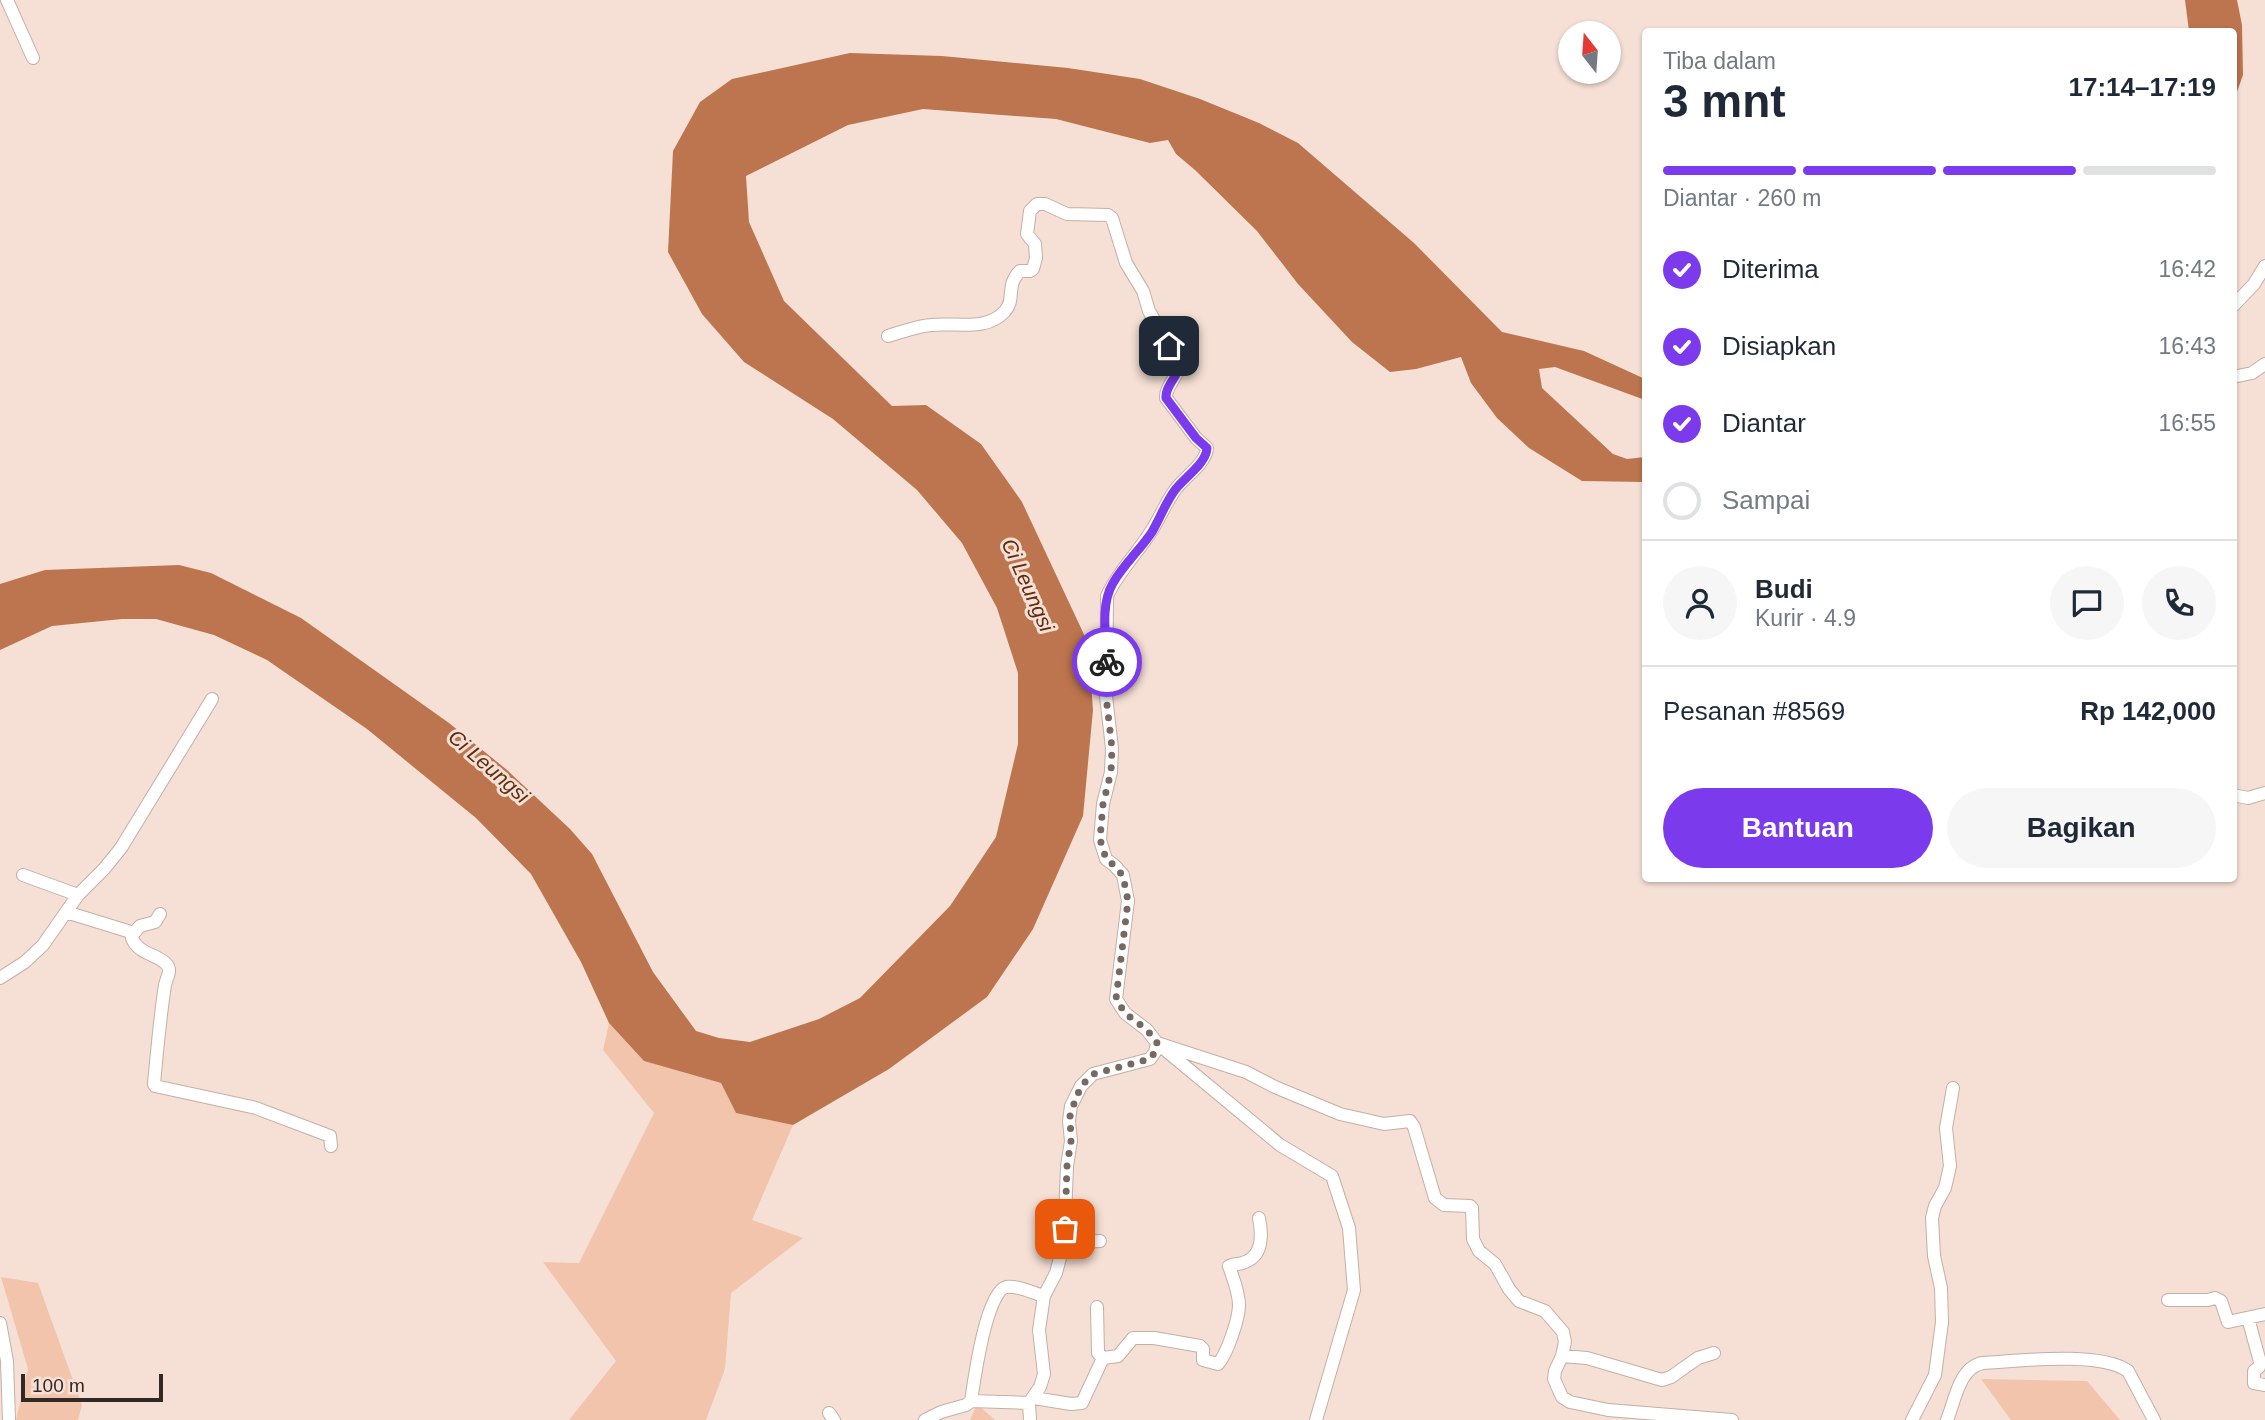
<!DOCTYPE html>
<html lang="id">
<meta charset="utf-8">
<style>
:root{--surface:#fff;--page:#f6f6f7;--text:#1f2937;--muted:#747a83;--line:#e0e1e3;--accent:#7c3aed}
body{margin:0;font-family:Arial,sans-serif;background:var(--page);color:var(--text);height:100vh;display:flex;flex-direction:column;font-size:26px;white-space:nowrap}
*{box-sizing:border-box;margin:0}
p{font-size:23px;color:var(--muted)}
.icon{flex:none;width:38px;height:38px;fill:none;stroke:currentColor;stroke-width:2;stroke-linecap:round;stroke-linejoin:round}
.map{position:relative;flex:1;overflow:hidden}
.sheet{position:absolute;left:1642px;top:28px;width:595px;height:854px;display:flex;flex-direction:column;background:var(--surface);border-radius:7px;box-shadow:0 2px 5px #0004}
.sheet>*{flex:none}
.needle{width:46px;rotate:343deg}
.controls{position:absolute;left:1558px;top:21px;display:grid;gap:14px}
.controls a{display:grid;place-items:center;width:63px;height:63px;border-radius:50%;background:var(--surface);box-shadow:0 2px 5px #0004;font-size:35px}
.scale{position:absolute;left:21px;bottom:18px;width:142px;box-sizing:border-box;padding-left:7px;border:4px solid #312925;border-top:0;font-size:19px;line-height:24px;white-space:nowrap;color:#312925;-webkit-text-stroke:5px #f6e0d5;paint-order:stroke}
.pin{position:absolute;display:grid;place-items:center;width:60px;height:60px;color:#fff;margin:-30px;border-radius:14px;box-shadow:0 4px 10px #0006}
.courier{position:absolute;display:grid;place-items:center;width:70px;height:70px;margin:-35px;border:5px solid #7c3aed;border-radius:50%;background:#fff;color:#222;box-shadow:0 2px 9px #0007}
.summary em{font-style:normal;font-weight:600}
.summary div{display:flex;flex-direction:column-reverse}
.summary{display:flex;align-items:center;justify-content:space-between;height:119px;padding:0 21px}
h1{font-size:46px;font-weight:600;line-height:52px}
.bar{display:grid;grid-template-columns:repeat(4,1fr);gap:10px 7px;align-content:center;height:84px;padding:0 21px}
.bar i{height:9px;border-radius:5px;background:var(--line)}
.bar .current{background:var(--accent)}
.bar p{grid-column:span 4}
.line{display:flex;align-items:center;gap:18px;padding:0 21px;border-top:2px solid var(--line)}
.line div{flex:1}
.round{display:grid;place-items:center;flex:none;width:74px;height:74px;border-radius:37px;background:var(--page)}
ol{padding:0 21px;list-style:none}
li{display:flex;align-items:center;gap:21px;height:77px}
li p{margin-inline-start:auto}
li .icon{padding:7px;border-radius:50%;background:var(--accent);color:#fff;stroke-width:4}
li:last-child{color:var(--muted)}
li i{width:38px;height:38px;border:4px solid var(--line);border-radius:50%}
.primary-button{display:flex;gap:14px;margin-top:auto;padding:14px 21px}
.primary-button a{flex:1;height:80px;border-radius:42px;background:var(--accent);color:#fff;font-size:28px;font-weight:600;line-height:80px;text-align:center}
.primary-button a+a{background:var(--page);color:var(--text)}
.map>svg:first-child{display:block}
</style>
<div class="map">
<svg width="2265" height="1420" viewBox="0 0 2265 1420">
<rect width="100%" height="100%" fill="#f6e0d5"/>
<path fill="#f2c4ac" d="M609,1023L644,1061L721,1083L736,1113L793,1125L752,1220L803,1238L731,1293L725,1369L706,1420H569L616,1361L543,1262L579,1263L654,1113L603,1050Z
M1,1277L38,1283L82,1405L78,1420H16L28,1369Z
M1981,1379L2087,1381L2120,1420H2011Z
M977,1404L995,1420H970Z"/>
<path fill="#bc754e" d="M2185,0H2237L2242,25L2243,75L2233,103V32L2217,31L2216,22L2215,31H2189Z
M850,53L942,56L1068,68L1140,79L1200,99L1259,123L1298,143L1414,243L1502,332L1584,351L1645,379V400L1555,367L1539,369L1542,388L1613,454L1627,459L1645,457V482L1582,481L1529,448L1497,418L1471,383L1461,357L1416,369L1390,372L1352,342L1298,284L1257,231L1195,170L1176,154L1168,140L1150,143L1056,119L923,109L848,125L746,176L749,222L784,301L892,406L926,405L981,444L1022,502L1088,643L1093,710L1083,816L1033,929L987,997L889,1069L793,1125L736,1113L721,1083L644,1061L609,1023L581,962L531,874L476,818L367,729L267,660L214,635L156,619H122L52,626L0,650V584L45,570L179,565L211,573L301,618L449,723L507,770L570,829L592,854L653,972L696,1031L719,1038L750,1042L819,1019L860,998L950,906L996,837L1018,744V673L997,608L962,543L917,490L833,419L744,362L702,314L668,252L673,151L700,102L732,79Z"/>
<g fill="none" stroke-linecap="round" stroke-linejoin="round">
<path stroke="#bc754e" stroke-width="18" d="M2215,0L2217,32"/>
<defs>
<path id="minor" d="M7,0L33,58
M2233,306L2254,284L2265,266
M888,336C902,332 917,326 931,325C955,322 987,332 1005,311C1016,299 1005,286 1020,271H1030L1033,269L1036,258L1035,244L1027,234L1030,211L1037,204H1045L1067,214L1108,215L1112,218L1126,263L1143,291L1149,311L1169,346L1178,370C1175,379 1165,389 1166,398L1196,438L1207,448C1206,464 1184,477 1175,490C1165,504 1159,520 1150,533C1136,555 1118,572 1107,596L1106,696L1112,748L1111,772L1103,804L1100,840L1106,859L1115,866L1123,875L1128,901L1116,999L1125,1013L1147,1030L1157,1043L1155,1052L1150,1059L1093,1074L1081,1086L1071,1106L1069,1121L1071,1141L1067,1166L1064,1243L1056,1273L1044,1296C1033,1293 1017,1285 1006,1287C986,1292 974,1381 971,1401L966,1405L941,1412L925,1420
M2233,377L2252,373L2265,364
M2233,795L2248,798L2265,793
M23,875L78,895
M66,912L134,933L140,926L155,922L160,914
M134,933L132,938C138,956 166,955 169,969C170,973 166,980 165,985C160,1017 157,1051 154,1084L155,1086L256,1108L330,1136L331,1146
M0,978L25,962L43,945L78,895L104,869L121,848L212,699
M1157,1043L1246,1072L1275,1087L1340,1114L1384,1124L1410,1121L1414,1127L1435,1198L1444,1205L1470,1206L1472,1208L1473,1239L1479,1251L1495,1264L1509,1289L1519,1301L1545,1311L1563,1332L1565,1342L1562,1356L1555,1371L1554,1379L1562,1397L1570,1402L1608,1410L1732,1420
M1163,1048L1280,1145L1332,1176L1349,1228L1354,1290L1316,1420
M1064,1243L1100,1241
M2168,1300H2208L2215,1298L2221,1301L2228,1322L2265,1314
M1097,1307L1098,1353L1103,1358
M2248,1318L2260,1362L2259,1367L2254,1371V1383L2265,1385
M0,1323L7,1361L9,1420
M1562,1356L1587,1358L1662,1380L1671,1377L1698,1358L1714,1353
M1034,1398L1071,1404L1082,1403L1103,1358L1118,1356L1133,1338H1154L1200,1346L1203,1349V1360L1218,1364C1227,1354 1239,1319 1239,1305C1239,1292 1233,1278 1229,1266C1235,1263 1240,1265 1245,1262C1264,1255 1262,1233 1259,1218
M971,1401L1029,1403
M829,1413L834,1420
M1030,1420L1029,1403L1040,1387L1044,1374L1039,1330L1044,1296
M1912,1420L1935,1375L1942,1322L1941,1288L1934,1256L1932,1218L1935,1206L1945,1188L1950,1166L1946,1128L1953,1088
M1947,1420C1955,1401 1959,1367 1983,1363C2018,1361 2100,1351 2128,1371L2154,1420"/>
</defs>
<use href="#minor" stroke="#c4afa5" stroke-width="14"/>
<use href="#minor" stroke="#fff" stroke-width="12"/>
</g>
<g fill="none" stroke-linecap="round" stroke-linejoin="round">
<path stroke="#766963" stroke-width="7" stroke-dasharray="0 12.6" d="M1065,1229L1067,1166L1071,1141L1070,1114L1081,1086L1093,1074L1150,1059L1155,1052L1157,1042L1147,1030L1125,1013L1116,999L1128,901L1123,876L1115,866L1106,859L1100,839L1103,804L1111,772L1112,748L1106,696L1107,662"/>
<path stroke="#7c3aed" stroke-width="9" d="M1107,662C1106,637 1100,605 1113,583C1124,564 1140,550 1152,532C1160,518 1166,502 1175,490C1185,477 1206,464 1207,448L1196,438L1166,398C1165,388 1175,379 1178,370L1169,346"/>
</g>
<g text-anchor="middle" dominant-baseline="central" stroke-width="6" stroke-linejoin="round" paint-order="stroke">
<g font-size="21" font-style="italic" fill="#5e2e11" stroke="#f6e0d5">
<text transform="translate(1028 585) rotate(66)">Ci Leungsi</text>
<text transform="translate(489 766) rotate(41)">Ci Leungsi</text>
</g>
</g>
</svg>
<div class="controls">
<a><svg class="needle" viewBox="-14 -14 28 28"><path d="M0-13l5 13h-10z" fill="#e53935"/><path d="M0 13l5-13h-10z" fill="#747a83"/></svg></a>
</div>
<div class="scale">100 m</div>
<div class="pin" style="left:1065px;top:1229px;background:#ea580c"><svg class="icon" aria-label="bag" viewBox="0 0 24 24"><path d="M5 8h14l-1 12H6zM9 8a3 3 0 0 1 6 0"/></svg></div>
<div class="pin" style="left:1169px;top:346px;background:#1f2937"><svg class="icon" aria-label="home" viewBox="0 0 24 24"><path d="M3 11l9-7 9 7M6 9v11h12V9"/></svg></div>
<div class="courier" style="left:1107px;top:662px"><svg class="icon" aria-label="bike" viewBox="0 0 24 24"><circle cx="6" cy="16" r="4"/><circle cx="18" cy="16" r="4"/><path d="M6 16l4-8h5l3 8M10 8l3 8H6M13 5h3"/></svg></div>
<section class="sheet">
<div class="summary"><div><h1>3 mnt</h1><p>Tiba dalam</p></div><em>17:14–17:19</em></div>
<div class="bar"><i class="current"></i><i class="current"></i><i class="current"></i><i></i><p>Diantar · 260 m</p></div>
<ol>
<li><svg class="icon" aria-label="check" viewBox="0 0 24 24"><path d="M5 12l5 5 9-10"/></svg>Diterima<p>16:42</p></li>
<li><svg class="icon" aria-label="check" viewBox="0 0 24 24"><path d="M5 12l5 5 9-10"/></svg>Disiapkan<p>16:43</p></li>
<li><svg class="icon" aria-label="check" viewBox="0 0 24 24"><path d="M5 12l5 5 9-10"/></svg>Diantar<p>16:55</p></li>
<li><i></i>Sampai</li>
</ol>
<div class="line" style="height:126px"><a class="round"><svg class="icon" aria-label="person" viewBox="0 0 24 24"><circle cx="12" cy="8" r="4"/><path d="M4 21q1-7 8-7t8 7"/></svg></a><div><b>Budi</b><p>Kurir · 4.9</p></div><a class="round"><svg class="icon" aria-label="chat" viewBox="0 0 24 24"><path d="M4 5h16v11H9l-5 4z"/></svg></a><a class="round"><svg class="icon" aria-label="phone" viewBox="0 0 24 24"><path d="M5 4h4l2 5-3 2q2 4 5 5l2-3 5 2v4C11 20 4 13 5 4z"/></svg></a></div>
<div class="line" style="height:91px"><div>Pesanan #8569</div><b>Rp 142,000</b></div>
<div class="primary-button"><a>Bantuan</a><a>Bagikan</a></div>
</section>
</div>
